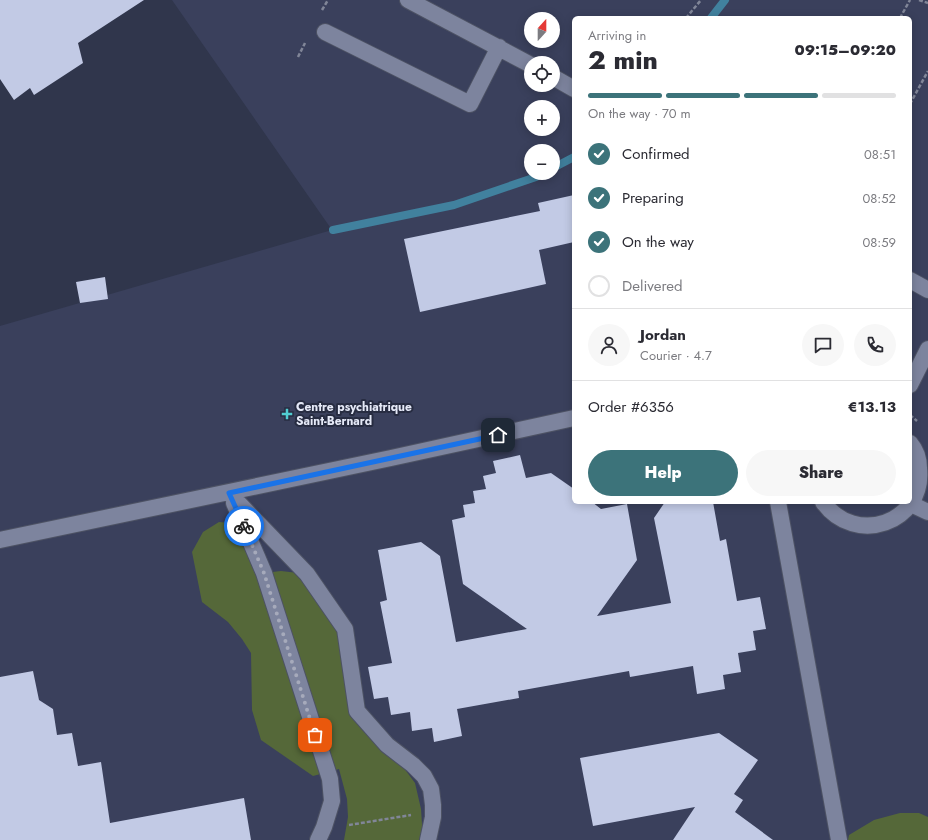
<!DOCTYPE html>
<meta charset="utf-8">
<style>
:root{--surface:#fff;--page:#f7f7f7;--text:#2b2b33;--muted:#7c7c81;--line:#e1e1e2;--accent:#3c737a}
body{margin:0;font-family:Jost,sans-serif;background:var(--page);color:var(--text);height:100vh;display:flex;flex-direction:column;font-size:15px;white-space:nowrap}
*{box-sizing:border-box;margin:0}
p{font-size:13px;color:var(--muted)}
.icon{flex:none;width:22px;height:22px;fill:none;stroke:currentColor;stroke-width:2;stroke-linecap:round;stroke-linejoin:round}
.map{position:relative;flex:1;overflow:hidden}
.panel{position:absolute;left:572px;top:16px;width:340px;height:488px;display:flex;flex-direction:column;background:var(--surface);border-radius:6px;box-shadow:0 2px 10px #0003}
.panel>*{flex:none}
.needle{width:26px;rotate:21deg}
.controls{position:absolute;left:524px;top:12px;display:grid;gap:8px}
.controls a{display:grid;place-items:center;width:36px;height:36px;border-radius:50%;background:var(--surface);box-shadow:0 2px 10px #0003;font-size:20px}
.pin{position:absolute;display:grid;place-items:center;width:34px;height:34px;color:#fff;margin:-17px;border-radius:8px;box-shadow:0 2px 6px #0006}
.courier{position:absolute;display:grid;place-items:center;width:40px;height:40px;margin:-20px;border:3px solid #1a73e8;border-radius:50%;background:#fff;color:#222;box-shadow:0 1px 5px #0007}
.summary em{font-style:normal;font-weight:800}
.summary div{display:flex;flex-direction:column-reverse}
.summary{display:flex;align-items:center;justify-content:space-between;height:68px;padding:0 16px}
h1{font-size:26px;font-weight:800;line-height:30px}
.bar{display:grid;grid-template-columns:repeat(4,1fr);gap:6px 4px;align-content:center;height:48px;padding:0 16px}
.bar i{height:5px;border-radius:3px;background:var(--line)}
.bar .selected{background:var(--accent)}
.bar p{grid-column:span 4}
.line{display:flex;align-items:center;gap:10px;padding:0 16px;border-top:1px solid var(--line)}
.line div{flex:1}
.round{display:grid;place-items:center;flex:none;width:42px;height:42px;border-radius:21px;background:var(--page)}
ol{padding:0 16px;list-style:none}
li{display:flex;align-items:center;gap:12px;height:44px}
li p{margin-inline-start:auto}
li .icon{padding:4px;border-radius:50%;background:var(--accent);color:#fff;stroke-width:4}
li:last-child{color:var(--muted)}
li i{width:22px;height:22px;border:2px solid var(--line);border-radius:50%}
.cta{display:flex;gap:8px;margin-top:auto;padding:8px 16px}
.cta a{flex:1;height:46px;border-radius:24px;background:var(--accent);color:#fff;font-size:16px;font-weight:800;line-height:46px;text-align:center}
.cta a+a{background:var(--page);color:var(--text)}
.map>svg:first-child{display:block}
</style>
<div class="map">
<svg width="928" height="840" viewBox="0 0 928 840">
<rect width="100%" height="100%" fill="#30364c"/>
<path fill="#3a405c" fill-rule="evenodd" d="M172,0H928V840H0V326L332,230ZM574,18H910V502H574ZM531,19H553V41H531ZM531,63H553V85H531ZM531,107H553V129H531ZM531,151H553V173H531Z"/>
<path fill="#556839" d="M219,522L243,524L264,573L281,571L307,574L345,629L357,711L387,745L415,783L421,809L423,840H344L348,817L347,799L339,769L313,776L261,740L252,710L251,653L242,639L228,622L202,602L192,552L203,532Z
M900,813H919L928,817V840H848L849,835L874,820Z"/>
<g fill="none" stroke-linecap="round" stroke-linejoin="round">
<path stroke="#41819e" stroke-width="8" d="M711,18L725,0
M553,168L574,157
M333,230L454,205L536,177L544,173"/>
</g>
<path fill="#c2cae5" d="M0,0H144L78,43L83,63L34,95L30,88L14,100L0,79Z
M574,195V242L539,250L546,284L420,312L404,239L540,211L538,203Z
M105,277L108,299L80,303L76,282Z
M520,455L526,478L551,473L574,489V502H592L601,509L627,504L637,560L597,616L671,603L654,518L665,502H713L720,541L726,539L737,601L760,597L766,629L753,631L756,650L738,653L741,672L723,675L725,689L697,694L693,666L630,677L629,671L518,691L519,698L457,709L462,736L434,742L432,728L412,731L410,712L391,715L388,697L374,699L368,667L392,663L380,602L387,600L378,550L421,542L440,556L456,642L527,629L463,584L452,520L465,517L463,505L475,503L473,491L486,489L483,476L496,473L493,461Z
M33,671L39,700L53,709L57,735L72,733L78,766L101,762L110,823L244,798L251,840H0V677Z
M719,733L758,760L734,794L743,800L735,812L773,840H673L695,807L593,826L580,758Z"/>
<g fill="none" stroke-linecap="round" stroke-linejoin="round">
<defs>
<path id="lane" d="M408,0L531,65
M325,32L470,104L499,47
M553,77L574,89
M910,280L928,290
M910,385L928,349
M229,493L307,574L345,629L357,711L387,745L413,765L424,776L431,789L433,805V817L428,840
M778,502L839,840
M823,502C855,547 925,523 919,468C919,459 916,450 910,443
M234,503L264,573L330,779L332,801L324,827L318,840
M911,504L928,512
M0,540L391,458L574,418"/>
</defs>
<use href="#lane" stroke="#4d5264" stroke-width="18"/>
<path stroke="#818698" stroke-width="2.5" stroke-dasharray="4 2" stroke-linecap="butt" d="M919,0L928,3
M322,10L328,0
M686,18L701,0
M900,18L910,0
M298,57L305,43
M910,104L928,71
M910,415L917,421
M349,825L411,815"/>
<use href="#lane" stroke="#7d849e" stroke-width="16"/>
</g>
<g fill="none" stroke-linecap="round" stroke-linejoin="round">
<path stroke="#a6aabb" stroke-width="4" stroke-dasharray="0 7.2" d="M244,526L264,573L315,735"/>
<path stroke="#1a73e8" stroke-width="5" d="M244,526L229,493L498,435"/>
</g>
<path fill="#51ccd1" stroke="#272c41" stroke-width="1.5" d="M285 408h4v4h4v4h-4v4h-4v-4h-4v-4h4z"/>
<g text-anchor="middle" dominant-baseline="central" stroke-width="4" stroke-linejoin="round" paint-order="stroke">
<g font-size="12" font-weight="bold" fill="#e5e9f7" stroke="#272c41" text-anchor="start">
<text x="296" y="407">Centre psychiatrique<tspan x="296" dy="14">Saint-Bernard</tspan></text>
</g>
</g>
</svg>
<div class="controls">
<a><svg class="needle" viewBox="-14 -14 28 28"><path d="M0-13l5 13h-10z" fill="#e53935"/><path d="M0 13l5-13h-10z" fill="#7c7c81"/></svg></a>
<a><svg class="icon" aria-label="locate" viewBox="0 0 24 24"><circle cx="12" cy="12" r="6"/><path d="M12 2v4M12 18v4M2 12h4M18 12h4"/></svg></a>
<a>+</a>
<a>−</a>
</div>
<div class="pin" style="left:315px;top:735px;background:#ea580c"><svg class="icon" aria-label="bag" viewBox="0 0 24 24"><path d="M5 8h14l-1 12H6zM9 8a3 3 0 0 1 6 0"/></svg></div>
<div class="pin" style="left:498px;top:435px;background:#1f2937"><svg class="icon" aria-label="home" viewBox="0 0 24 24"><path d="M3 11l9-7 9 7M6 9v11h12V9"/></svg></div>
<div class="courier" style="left:244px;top:526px"><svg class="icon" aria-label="bike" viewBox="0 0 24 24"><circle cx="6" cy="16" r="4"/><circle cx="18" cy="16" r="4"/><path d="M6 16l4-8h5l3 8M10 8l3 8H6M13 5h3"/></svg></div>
<section class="panel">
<div class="summary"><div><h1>2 min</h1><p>Arriving in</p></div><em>09:15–09:20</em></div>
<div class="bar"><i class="selected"></i><i class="selected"></i><i class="selected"></i><i></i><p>On the way · 70 m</p></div>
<ol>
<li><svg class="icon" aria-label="check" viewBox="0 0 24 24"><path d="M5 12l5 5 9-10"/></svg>Confirmed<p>08:51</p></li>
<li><svg class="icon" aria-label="check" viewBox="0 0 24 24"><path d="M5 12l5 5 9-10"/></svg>Preparing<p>08:52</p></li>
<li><svg class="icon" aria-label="check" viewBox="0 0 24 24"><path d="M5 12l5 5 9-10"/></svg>On the way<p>08:59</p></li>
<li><i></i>Delivered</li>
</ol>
<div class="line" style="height:72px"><a class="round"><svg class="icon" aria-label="person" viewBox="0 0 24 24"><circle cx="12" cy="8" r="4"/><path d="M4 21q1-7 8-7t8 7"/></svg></a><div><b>Jordan</b><p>Courier · 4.7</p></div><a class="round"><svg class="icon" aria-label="chat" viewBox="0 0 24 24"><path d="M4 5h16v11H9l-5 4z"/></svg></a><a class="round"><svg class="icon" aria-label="phone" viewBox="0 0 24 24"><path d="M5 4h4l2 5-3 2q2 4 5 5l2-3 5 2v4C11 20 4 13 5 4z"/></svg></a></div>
<div class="line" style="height:52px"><div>Order #6356</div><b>€13.13</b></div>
<div class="cta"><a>Help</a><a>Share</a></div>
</section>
</div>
